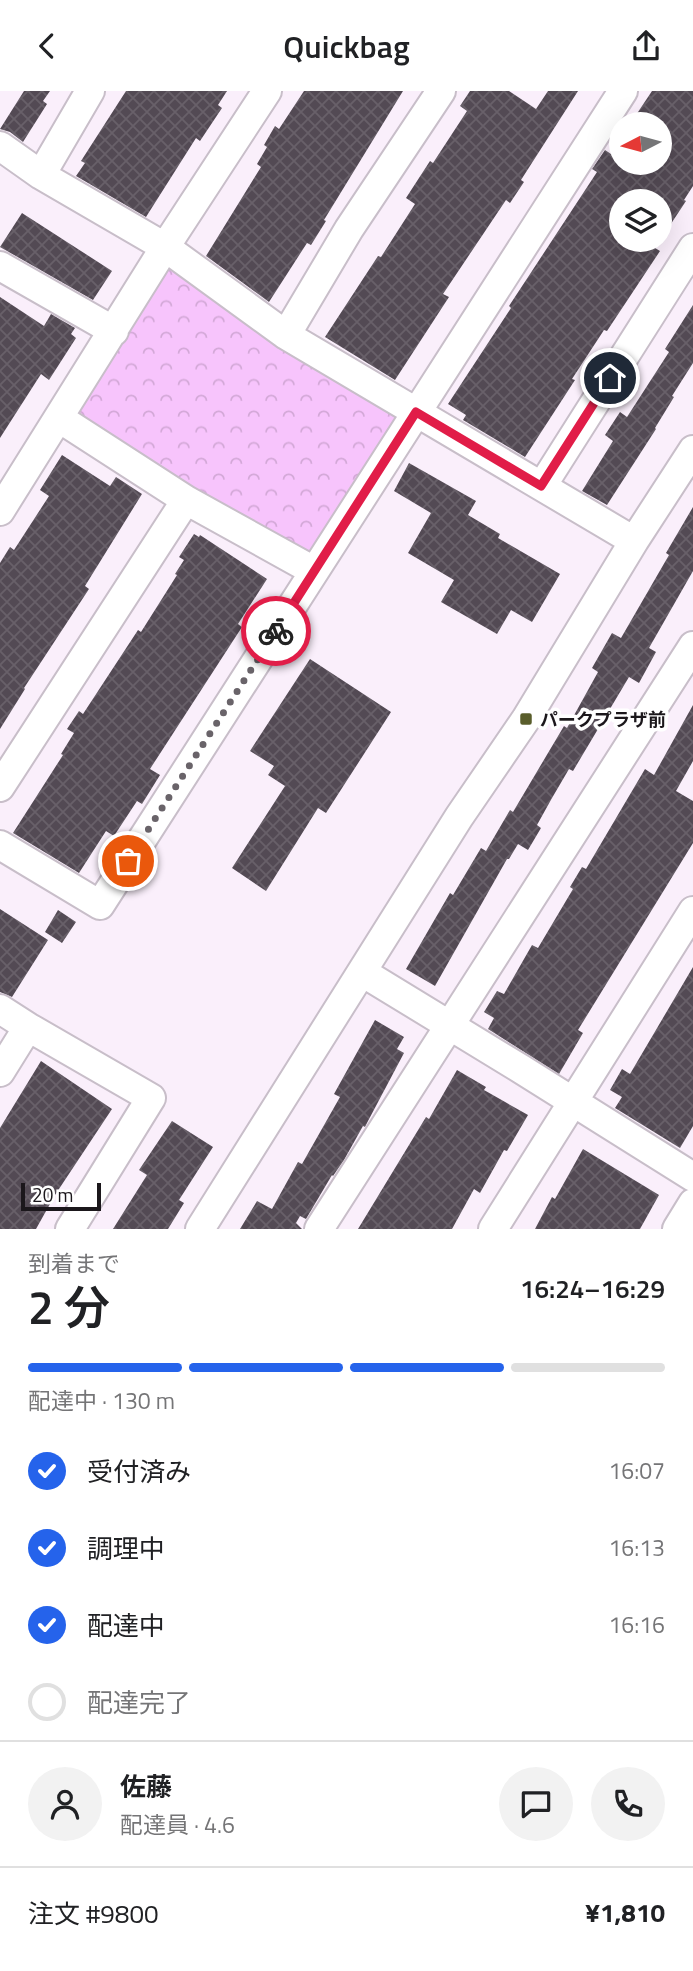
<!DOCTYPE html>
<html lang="ja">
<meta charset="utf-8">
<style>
:root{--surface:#fff;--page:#f2f2f2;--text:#202124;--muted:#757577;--line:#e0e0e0;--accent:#2563eb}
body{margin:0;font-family:"Titillium Web","Noto Sans JP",sans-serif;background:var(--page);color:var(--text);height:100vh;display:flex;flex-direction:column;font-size:26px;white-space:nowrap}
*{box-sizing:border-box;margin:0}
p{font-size:23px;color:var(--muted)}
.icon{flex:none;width:38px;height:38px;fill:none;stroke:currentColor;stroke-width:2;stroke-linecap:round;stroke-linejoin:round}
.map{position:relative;height:1138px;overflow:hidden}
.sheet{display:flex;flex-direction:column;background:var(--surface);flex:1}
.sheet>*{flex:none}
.needle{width:46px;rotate:264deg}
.controls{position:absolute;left:609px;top:21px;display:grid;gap:14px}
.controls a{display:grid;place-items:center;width:63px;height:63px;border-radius:50%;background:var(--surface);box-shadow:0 7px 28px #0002;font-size:35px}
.scale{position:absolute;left:21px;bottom:18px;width:80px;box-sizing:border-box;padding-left:7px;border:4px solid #1b171b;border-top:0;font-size:19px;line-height:24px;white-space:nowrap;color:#1b171b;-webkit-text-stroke:5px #fff;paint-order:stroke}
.pin{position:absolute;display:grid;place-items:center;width:60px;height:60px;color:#fff;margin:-30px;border:4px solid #fff;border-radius:50%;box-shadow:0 2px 7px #0007}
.courier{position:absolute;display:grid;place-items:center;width:70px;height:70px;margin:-35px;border:5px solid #e11d48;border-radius:50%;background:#fff;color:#222;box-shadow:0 2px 9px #0007}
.summary em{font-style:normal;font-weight:600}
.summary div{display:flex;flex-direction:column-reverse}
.summary{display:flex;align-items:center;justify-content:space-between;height:119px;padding:0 28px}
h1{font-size:46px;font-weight:600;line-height:52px}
.bar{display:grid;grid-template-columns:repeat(4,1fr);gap:10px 7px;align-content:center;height:84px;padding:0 28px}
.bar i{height:9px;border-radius:5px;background:var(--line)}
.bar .selected{background:var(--accent)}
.bar p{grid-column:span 4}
.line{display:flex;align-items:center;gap:18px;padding:0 28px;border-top:2px solid var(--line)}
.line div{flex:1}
.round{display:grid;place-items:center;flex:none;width:74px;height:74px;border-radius:37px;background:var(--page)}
ol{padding:0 28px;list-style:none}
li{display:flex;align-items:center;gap:21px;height:77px}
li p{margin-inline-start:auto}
li .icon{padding:7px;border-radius:50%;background:var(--accent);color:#fff;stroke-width:4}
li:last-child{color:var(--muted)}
li i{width:38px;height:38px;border:4px solid var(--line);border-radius:50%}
header{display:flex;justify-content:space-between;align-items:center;height:91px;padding:0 28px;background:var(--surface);font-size:32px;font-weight:600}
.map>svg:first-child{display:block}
</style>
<header><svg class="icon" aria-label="back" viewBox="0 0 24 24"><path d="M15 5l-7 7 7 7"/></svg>Quickbag<svg class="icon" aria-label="share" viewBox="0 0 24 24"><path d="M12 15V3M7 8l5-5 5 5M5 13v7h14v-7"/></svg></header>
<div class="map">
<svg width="693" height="1138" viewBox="0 0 693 1138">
<defs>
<pattern id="park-crowns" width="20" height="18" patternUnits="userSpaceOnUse" patternTransform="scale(1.75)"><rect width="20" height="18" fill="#f7c4fc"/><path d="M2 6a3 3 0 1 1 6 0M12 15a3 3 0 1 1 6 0" fill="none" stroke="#d3a8d7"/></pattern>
<pattern id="building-cross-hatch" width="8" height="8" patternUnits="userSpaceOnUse" patternTransform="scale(1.75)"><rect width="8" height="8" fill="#534a54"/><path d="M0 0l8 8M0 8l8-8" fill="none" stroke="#686069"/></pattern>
</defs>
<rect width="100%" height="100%" fill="#faeffb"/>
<path fill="url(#park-crowns)" d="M165,156L417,321L314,480L59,327Z"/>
<path fill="url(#building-cross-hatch)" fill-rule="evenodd" d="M24,0H50L43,10L47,13L23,51L10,41L0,38Z
M126,0H227L218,14L222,17L200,50L196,47L146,126L76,85L85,72L81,70Z
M304,0H403L324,129L326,130L311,154L307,152L269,211L206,165L261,76L257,73L267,56L264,54L275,35L279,38Z
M470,0H509L536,18L548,0H578L521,89L524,91L510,112L506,109L443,203L449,206L395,289L325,246L378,165L381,166L415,113L406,107L430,70L433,72L467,20L460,15Z
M652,0H693V95L684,109L686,110L655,157L660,160L607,240L604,239L572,288L575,289L525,366L463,329L466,324L448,313L511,217L509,215L597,81L592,78L605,59L611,63L621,48V72H660V33H630ZM621,110H660V149H621Z
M22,122L112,180L93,209L0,156Z
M0,206L44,235L51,223L75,237L71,243L76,247L49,289L41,283L0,347Z
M693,214V272L672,305L674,306L655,337L656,338L607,414L582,400L613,350L605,344L620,321L627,326L669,261L665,258Z
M62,364L110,395L116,386L142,403L85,495L89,498L24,597L25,598L0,638V472L10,456L14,459L49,405L40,399Z
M409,372L476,410L468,424L500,443L498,447L560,483L532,531L511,519L497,543L441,511L454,489L408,462L431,422L394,400Z
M693,416V480L649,557L656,561L639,592L629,586L573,680L569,678L552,707L537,734L541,737L528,759L518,753L509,768H507L435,895L406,878L450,802L453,804L481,757L486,760L510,719L513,721L564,635L567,637L598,581L592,577L612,542L621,547L669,464L666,462Z
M194,443L199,446L200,444L267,488L238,533L242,536L150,678L160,684L142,713L137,710L114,745L106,740L79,782L13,742L63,664L61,663L74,642L67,638L79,620L83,623L138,539L141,541L177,484L175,483L184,469L179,466Z
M310,568L391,621L326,722L318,717L266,800L232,777L285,695L268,684L274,675L250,660Z
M693,614V670L676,700L693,710V752L578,939L583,942L559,983L488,938L494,927L484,921L497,900L504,903L532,854L538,857L573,798L570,796L582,776L586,778L645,678L654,684Z
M0,818L48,849L12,906L0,901Z
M58,819L76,831L62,852L45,841Z
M693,876V1035L680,1057L615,1017L622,1006L610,999L622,978L630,983Z
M375,929L404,946L397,958L404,962L368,1030L365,1036L363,1035L344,1069L333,1085L332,1084L306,1128L300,1125L296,1132L302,1138H240L257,1110L272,1118L298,1071L302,1073L340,1006L334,1003Z
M41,970L112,1018L55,1104L36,1138H0V1037Z
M457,979L486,996L484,999L528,1024L507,1060L504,1059L480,1102L474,1098L452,1138H358L426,1026L429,1028Z
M172,1030L213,1056L179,1109L184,1112L168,1138H113L147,1084L139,1079Z
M583,1058L659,1104L640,1138H535L552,1106L555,1108Z"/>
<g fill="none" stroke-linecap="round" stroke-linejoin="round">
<defs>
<path id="minor" d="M0,55L41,84L165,156L286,244L634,450
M41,84L90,0
M0,175L114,240
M286,244L349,138L441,0
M59,327L186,409L314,480
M542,395L693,157
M0,420L165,156L267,0
M0,696L186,409
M0,754L100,814L623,0
M362,881L521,978L693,1086
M0,918L28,936
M0,981L28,936L151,1007L70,1138
M200,1138L459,726L526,628L634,450L693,359
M319,1138L693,555
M493,1138L693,820
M677,1138L693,1112"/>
</defs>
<use href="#minor" stroke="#c8bec9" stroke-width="32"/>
<use href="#minor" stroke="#fff" stroke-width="28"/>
</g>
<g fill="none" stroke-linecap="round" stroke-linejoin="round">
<path stroke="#696369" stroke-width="7" stroke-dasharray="0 12.6" d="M128,770L276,540"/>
<path stroke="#e11d48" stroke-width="9" d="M276,540L416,321L541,395L610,287"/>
</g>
<rect fill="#595d2b" stroke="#fff" stroke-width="2.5" x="519" y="621" width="14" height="14" rx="3.5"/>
<g text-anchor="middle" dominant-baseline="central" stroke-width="7" stroke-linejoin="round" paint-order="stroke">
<g font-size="18" font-weight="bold" fill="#1b171b" stroke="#fff" text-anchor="start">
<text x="540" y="628">パークプラザ前</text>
</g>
</g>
</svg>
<div class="controls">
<a><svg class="needle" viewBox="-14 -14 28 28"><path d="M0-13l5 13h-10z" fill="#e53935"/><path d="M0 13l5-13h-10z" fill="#757577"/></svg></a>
<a><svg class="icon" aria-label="layers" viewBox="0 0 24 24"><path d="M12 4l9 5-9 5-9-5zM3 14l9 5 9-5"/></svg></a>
</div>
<div class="scale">20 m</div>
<div class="pin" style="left:128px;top:770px;background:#ea580c"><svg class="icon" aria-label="bag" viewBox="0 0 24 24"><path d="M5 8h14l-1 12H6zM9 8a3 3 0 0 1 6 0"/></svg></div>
<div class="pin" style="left:610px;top:287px;background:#1f2937"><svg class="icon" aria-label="home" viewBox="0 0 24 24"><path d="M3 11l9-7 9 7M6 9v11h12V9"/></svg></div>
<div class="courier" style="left:276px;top:540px"><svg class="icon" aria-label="bike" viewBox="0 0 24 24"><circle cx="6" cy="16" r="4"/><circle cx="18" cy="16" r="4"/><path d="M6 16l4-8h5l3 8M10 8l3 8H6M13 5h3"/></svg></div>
</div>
<section class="sheet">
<div class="summary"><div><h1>2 分</h1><p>到着まで</p></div><em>16:24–16:29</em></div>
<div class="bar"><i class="selected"></i><i class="selected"></i><i class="selected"></i><i></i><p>配達中 · 130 m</p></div>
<ol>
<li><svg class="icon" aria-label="check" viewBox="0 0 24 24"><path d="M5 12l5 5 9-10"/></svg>受付済み<p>16:07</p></li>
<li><svg class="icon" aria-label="check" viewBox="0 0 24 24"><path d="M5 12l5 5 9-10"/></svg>調理中<p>16:13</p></li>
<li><svg class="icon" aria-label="check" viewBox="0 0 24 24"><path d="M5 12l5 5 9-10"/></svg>配達中<p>16:16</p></li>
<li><i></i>配達完了</li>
</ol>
<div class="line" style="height:126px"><a class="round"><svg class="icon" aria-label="person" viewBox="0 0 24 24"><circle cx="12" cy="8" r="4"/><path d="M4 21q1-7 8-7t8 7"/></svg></a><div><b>佐藤</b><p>配達員 · 4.6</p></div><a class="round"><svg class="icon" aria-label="chat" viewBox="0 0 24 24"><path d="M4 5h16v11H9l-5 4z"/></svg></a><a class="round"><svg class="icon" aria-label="phone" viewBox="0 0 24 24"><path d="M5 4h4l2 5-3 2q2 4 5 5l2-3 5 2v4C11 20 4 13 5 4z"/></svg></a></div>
<div class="line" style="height:91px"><div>注文 #9800</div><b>¥1,810</b></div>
</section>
